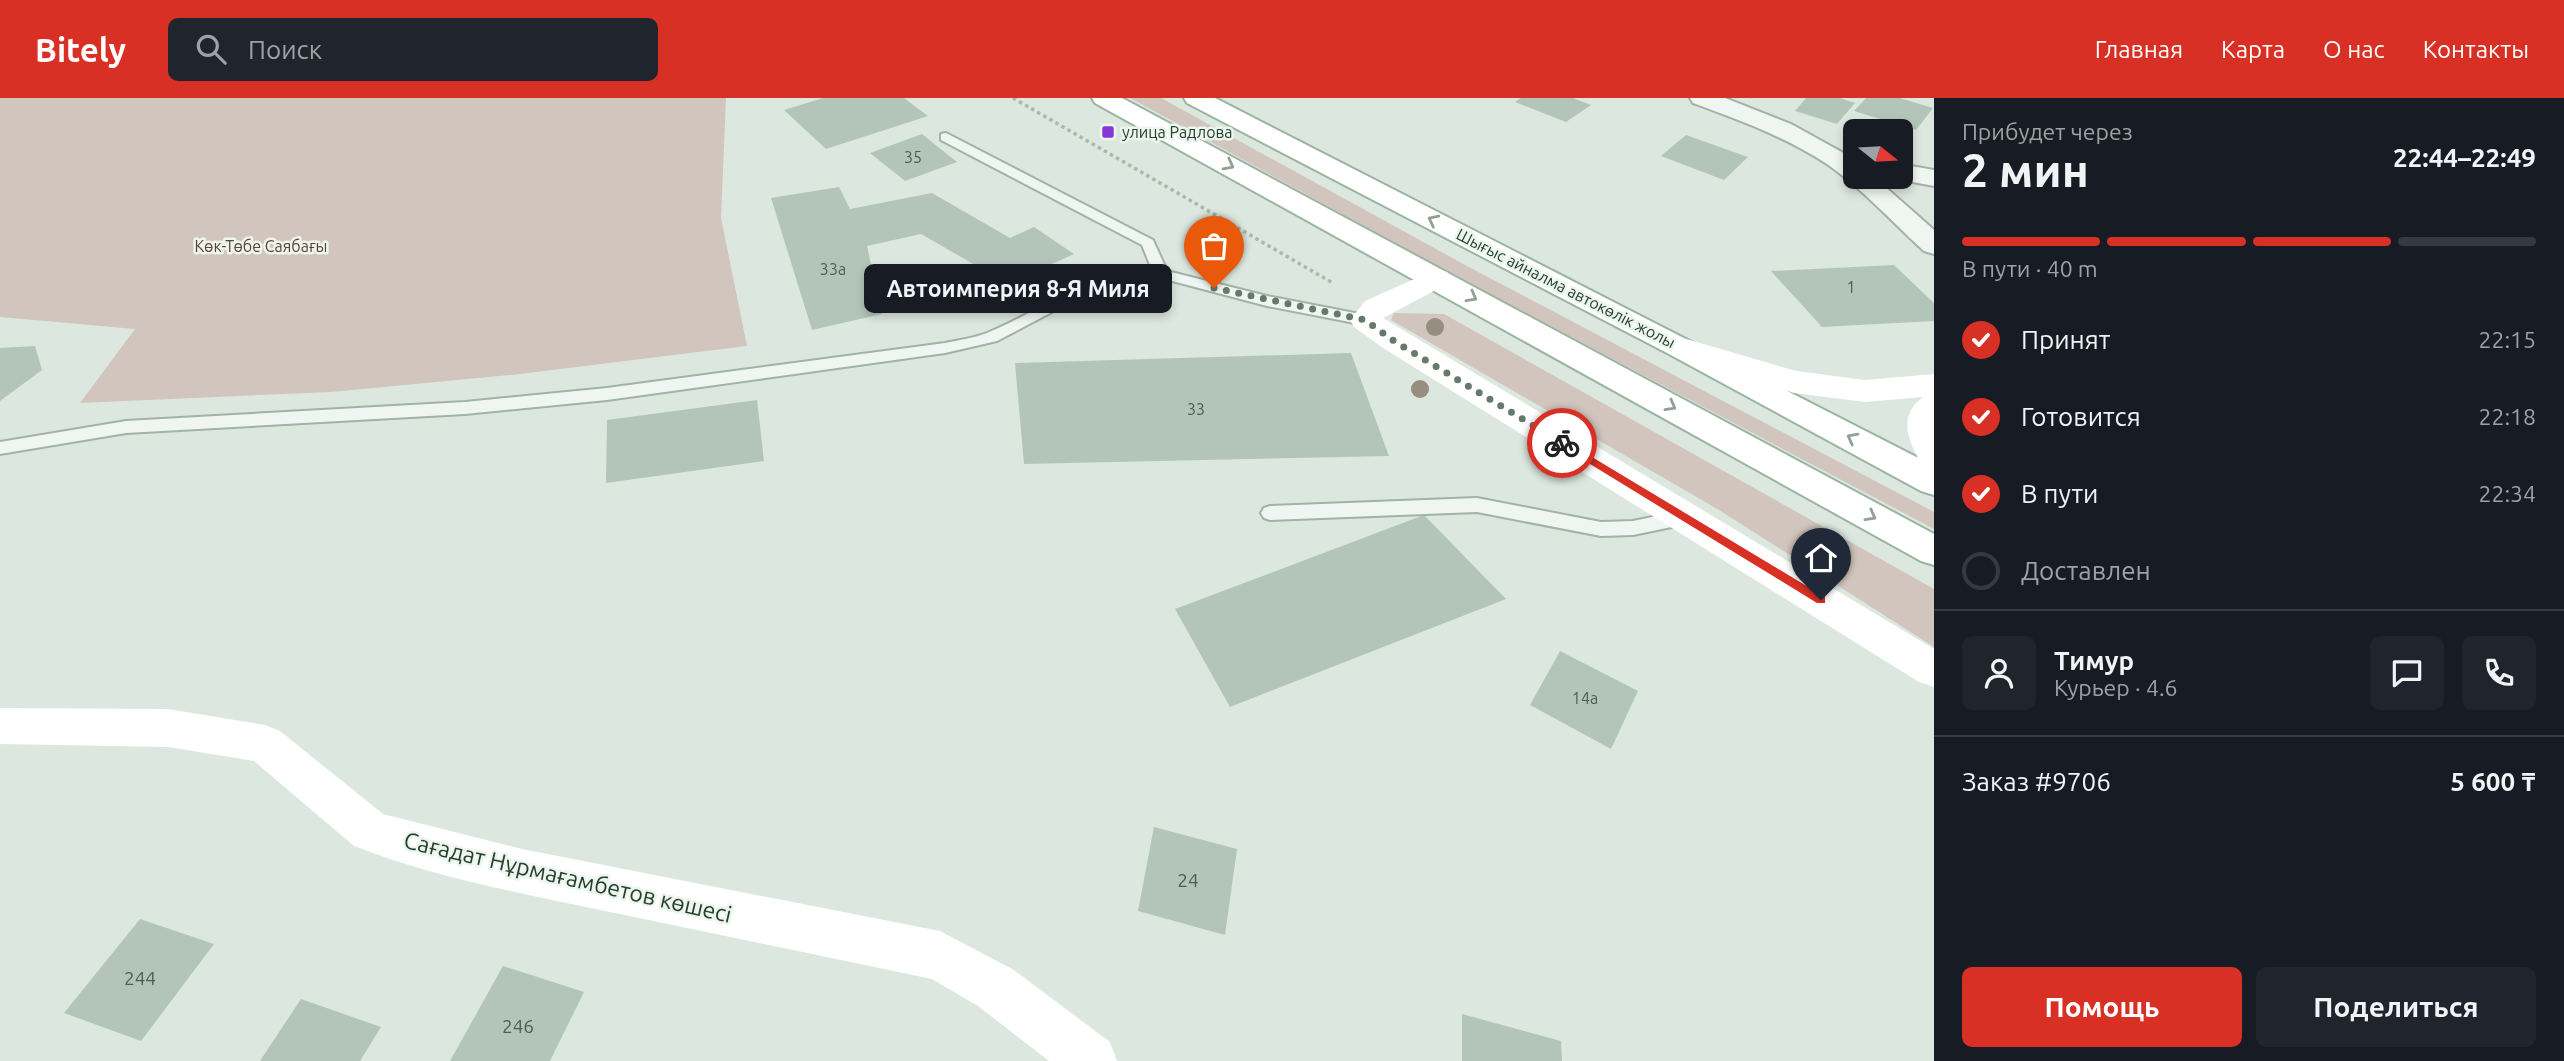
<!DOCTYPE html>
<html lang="ru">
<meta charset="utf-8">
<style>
:root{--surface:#171b24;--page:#20242c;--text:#f1f3f6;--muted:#9ea1a6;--line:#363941;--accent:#d93025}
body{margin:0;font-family:Ubuntu,sans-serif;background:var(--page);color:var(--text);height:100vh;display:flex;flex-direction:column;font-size:26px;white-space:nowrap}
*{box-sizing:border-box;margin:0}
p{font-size:23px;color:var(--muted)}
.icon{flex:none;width:38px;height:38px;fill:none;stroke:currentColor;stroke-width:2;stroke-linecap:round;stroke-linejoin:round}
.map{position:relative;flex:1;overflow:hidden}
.sheet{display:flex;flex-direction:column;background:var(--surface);width:630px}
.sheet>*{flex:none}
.needle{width:46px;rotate:108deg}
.controls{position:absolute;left:1843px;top:21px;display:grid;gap:14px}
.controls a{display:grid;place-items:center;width:70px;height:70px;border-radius:10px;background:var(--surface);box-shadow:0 4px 10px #0003;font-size:35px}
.pin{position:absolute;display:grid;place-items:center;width:60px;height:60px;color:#fff;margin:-72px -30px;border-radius:50% 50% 50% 0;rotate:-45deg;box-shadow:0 0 7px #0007}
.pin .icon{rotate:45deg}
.courier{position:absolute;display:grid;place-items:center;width:70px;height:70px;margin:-35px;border:5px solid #d93025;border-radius:50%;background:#fff;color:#222;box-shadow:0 2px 9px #0007}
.bubble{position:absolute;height:49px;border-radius:10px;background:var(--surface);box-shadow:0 4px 10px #0003;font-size:23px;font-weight:700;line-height:49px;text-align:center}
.summary em{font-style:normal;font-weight:700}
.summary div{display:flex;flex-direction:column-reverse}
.summary{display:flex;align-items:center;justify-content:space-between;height:119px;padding:0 28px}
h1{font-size:46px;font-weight:700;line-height:52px}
.bar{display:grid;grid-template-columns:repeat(4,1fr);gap:10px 7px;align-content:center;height:84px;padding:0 28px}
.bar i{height:9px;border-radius:5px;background:var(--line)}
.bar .active{background:var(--accent)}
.bar p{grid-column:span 4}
.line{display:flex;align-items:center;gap:18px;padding:0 28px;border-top:2px solid var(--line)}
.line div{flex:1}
.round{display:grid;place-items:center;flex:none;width:74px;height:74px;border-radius:10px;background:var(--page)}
ol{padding:0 28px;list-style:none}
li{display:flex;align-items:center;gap:21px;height:77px}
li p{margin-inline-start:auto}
li .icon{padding:7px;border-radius:50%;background:var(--accent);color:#fff;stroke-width:4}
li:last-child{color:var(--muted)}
li i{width:38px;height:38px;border:4px solid var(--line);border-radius:50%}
.button{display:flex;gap:14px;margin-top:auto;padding:14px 28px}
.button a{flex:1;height:80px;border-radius:10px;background:var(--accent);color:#fff;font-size:28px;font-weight:700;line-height:80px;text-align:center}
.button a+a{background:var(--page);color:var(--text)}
header{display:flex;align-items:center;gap:42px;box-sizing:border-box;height:98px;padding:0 35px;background:var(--accent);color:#fff}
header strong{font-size:33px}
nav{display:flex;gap:38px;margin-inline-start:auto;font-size:24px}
.search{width:490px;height:63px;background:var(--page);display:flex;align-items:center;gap:18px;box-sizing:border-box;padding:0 24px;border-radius:10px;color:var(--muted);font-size:26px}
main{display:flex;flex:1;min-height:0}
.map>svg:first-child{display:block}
</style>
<header>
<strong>Bitely</strong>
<div class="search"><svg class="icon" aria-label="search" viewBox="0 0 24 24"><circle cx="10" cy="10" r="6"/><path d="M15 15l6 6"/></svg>Поиск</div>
<nav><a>Главная</a><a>Карта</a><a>О нас</a><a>Контакты</a></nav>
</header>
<main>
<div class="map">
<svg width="1934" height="963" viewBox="0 0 1934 963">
<rect width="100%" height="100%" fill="#dce8df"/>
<path fill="#d2c5bd" d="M0,0H726L721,120L747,248L520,276L331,294L80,305L135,231L0,219Z
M1130,0H1161L1467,168L1934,414V431L1452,176Z
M1394,215L1444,216L1934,491V549L1719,412L1391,222Z"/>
<path fill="#b3c5b8" d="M823,0H904L928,18L826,51L784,12Z
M1521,0H1573L1591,7L1566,24L1515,4Z
M1806,0H1840L1855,5L1837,26L1795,13Z
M1866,0H1900L1933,10L1916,32L1854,13Z
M922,36L957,64L905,83L870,55Z
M1686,37L1748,59L1724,82L1661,58Z
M839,89L850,111L932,95L1010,140L1034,129L1074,156L1008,186L921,136L867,148L882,216L812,232L771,100Z
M1894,167L1934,205V223L1822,229L1771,173Z
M35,248L42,272L0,303V250Z
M1351,255L1389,358L1024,366L1015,265Z
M757,302L764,363L606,385L607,322Z
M1424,417L1506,501L1230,609L1175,511Z
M1560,553L1638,593L1611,651L1530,607Z
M1154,729L1237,751L1225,837L1138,813Z
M140,821L214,846L141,943L64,915Z
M503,868L584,894L550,963H450Z
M301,901L381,929L360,963H260Z
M1462,916L1561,943L1562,963H1462Z"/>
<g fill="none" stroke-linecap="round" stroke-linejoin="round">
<defs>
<path id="lane" d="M946,35L1153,142L1167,173L1267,198L1365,217L1373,222L1365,227L1267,208L1161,180L1126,181L1086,196L997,243L945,255L607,302L465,316L126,335L0,356V344L126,323L465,304L607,290L945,245C959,242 974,240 987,235C1046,211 1084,174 1152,172L1142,147L941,42V36Z
M1477,400L1601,424L1633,423L1686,412L1692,414L1695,419L1692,424L1686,426L1633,437L1601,438L1477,414L1270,422L1264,420L1261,415L1264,410L1270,408Z"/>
<path id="street" d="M1690,0H1725L1791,26L1847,57L1855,62V79H1874L1934,132V156L1924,153C1892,124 1862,90 1827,66C1786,39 1739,22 1693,5Z
M1900,66L1934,72V88L1891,80L1900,79Z"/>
<path id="primary" d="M1092,0H1122L1934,436V467L1921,463L1095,5Z
M1184,0H1215L1934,368V397L1921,393L1669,256L1187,5Z"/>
</defs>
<use href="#lane" stroke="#a1b2a6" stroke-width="4"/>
<use href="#street" stroke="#a1b2a6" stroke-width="4"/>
<use href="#primary" stroke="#9bb4a1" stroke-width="4"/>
<path stroke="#aab8ae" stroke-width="3.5" stroke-dasharray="3.5 3.5" stroke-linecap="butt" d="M1013,0L1333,185"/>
<use href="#lane" fill="#eff6f1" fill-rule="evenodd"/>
<use href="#street" fill="#eff6f1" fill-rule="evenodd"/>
<path fill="#fff" fill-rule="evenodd" d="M1437,171L1447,174L1452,180L1447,186L1383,220L1934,551V589L1919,584L1383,250L1354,229L1350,222L1365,203Z
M1683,240L1796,273L1865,282L1934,276V370L1922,367C1908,343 1897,318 1923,299L1865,304L1794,295L1672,257L1667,250L1672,243Z
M0,610L168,611L265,627L280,633L383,716L522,751L940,833L1014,872L1110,944L1117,963H1049L978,908L932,881C825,859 718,836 610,814C524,796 436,780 354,748L254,663L168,649L0,646Z"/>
<use href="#primary" fill="#fff" fill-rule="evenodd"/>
</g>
<g fill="#968e7f">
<circle cx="1435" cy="229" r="9"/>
<circle cx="1420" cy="291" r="9"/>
</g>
<defs><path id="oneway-chevron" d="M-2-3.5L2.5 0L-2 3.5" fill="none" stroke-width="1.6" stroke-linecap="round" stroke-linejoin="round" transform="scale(1.75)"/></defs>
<g stroke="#929f96">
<use href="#oneway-chevron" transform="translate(1229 67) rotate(28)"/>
<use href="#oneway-chevron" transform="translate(1433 122) rotate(-153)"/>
<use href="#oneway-chevron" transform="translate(1472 199) rotate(29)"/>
<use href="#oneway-chevron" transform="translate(1671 308) rotate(29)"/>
<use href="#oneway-chevron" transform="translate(1852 340) rotate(-152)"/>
<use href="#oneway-chevron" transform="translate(1871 418) rotate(29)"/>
</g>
<path fill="#d93025" d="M1562,341L1825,499V505H1817L1559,347V342Z"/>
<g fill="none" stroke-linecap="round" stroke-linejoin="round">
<path stroke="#657a6b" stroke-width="7" stroke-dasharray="0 12.6" d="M1214,190L1365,222L1394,243L1562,345"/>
</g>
<rect fill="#8537d7" stroke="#ecf5ee" stroke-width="2.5" x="1101" y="27" width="14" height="14" rx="3.5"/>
<g text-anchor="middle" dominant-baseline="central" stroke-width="5" stroke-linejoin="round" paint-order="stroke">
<g font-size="16" fill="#253f2c" stroke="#ecf5ee" text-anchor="start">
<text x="1122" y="34">улица Радлова</text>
</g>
<g font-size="16" fill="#48604f">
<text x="913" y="59">35</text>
<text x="833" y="171">33а</text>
<text x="1851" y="189">1</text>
<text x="1196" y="311">33</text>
<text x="1585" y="600">14а</text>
</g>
<g font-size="16" fill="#5c4431" stroke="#ecf5ee">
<text x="261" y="148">Көк-Төбе Саябағы</text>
</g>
<g font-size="16" fill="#253f2c" stroke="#ecf5ee">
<text transform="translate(1566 190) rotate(27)">Шығыс айналма автокөлік жолы</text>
</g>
<g font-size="19" fill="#48604f">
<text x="1188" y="782">24</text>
<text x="140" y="880">244</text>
<text x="518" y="928">246</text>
</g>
<g font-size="23" fill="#253f2c" stroke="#ecf5ee">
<text transform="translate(568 779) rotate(13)">Сағадат Нұрмағамбетов көшесі</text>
</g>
</g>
</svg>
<div class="controls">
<a><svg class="needle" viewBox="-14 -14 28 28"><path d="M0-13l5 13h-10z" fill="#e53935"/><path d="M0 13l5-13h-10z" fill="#9ea1a6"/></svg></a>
</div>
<div class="pin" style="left:1214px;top:190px;background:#ea580c"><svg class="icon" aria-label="bag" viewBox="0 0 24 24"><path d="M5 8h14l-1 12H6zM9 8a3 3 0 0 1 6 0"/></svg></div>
<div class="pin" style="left:1821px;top:502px;background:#1f2937"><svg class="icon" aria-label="home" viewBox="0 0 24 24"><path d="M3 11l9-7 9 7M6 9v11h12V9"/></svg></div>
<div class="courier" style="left:1562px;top:345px"><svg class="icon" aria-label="bike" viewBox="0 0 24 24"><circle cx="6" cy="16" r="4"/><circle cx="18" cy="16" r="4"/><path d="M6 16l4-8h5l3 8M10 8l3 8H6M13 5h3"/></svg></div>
<div class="bubble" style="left:864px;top:166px;width:308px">Автоимперия 8-Я Миля</div>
</div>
<section class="sheet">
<div class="summary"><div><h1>2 мин</h1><p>Прибудет через</p></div><em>22:44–22:49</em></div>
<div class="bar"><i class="active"></i><i class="active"></i><i class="active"></i><i></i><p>В пути · 40 m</p></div>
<ol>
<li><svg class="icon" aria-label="check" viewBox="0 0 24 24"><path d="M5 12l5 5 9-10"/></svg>Принят<p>22:15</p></li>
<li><svg class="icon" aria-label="check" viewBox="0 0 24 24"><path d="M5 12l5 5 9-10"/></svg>Готовится<p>22:18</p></li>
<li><svg class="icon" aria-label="check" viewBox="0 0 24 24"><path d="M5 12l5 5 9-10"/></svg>В пути<p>22:34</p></li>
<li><i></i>Доставлен</li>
</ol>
<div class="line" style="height:126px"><a class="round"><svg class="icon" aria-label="person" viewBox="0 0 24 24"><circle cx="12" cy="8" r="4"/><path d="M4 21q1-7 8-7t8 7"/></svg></a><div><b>Тимур</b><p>Курьер · 4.6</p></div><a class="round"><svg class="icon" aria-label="chat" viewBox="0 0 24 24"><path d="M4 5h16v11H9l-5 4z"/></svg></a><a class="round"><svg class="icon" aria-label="phone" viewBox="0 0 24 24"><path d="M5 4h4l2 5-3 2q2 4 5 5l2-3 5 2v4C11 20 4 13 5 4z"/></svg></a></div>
<div class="line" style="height:91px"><div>Заказ #9706</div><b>5 600 ₸</b></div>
<div class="button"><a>Помощь</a><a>Поделиться</a></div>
</section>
</main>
